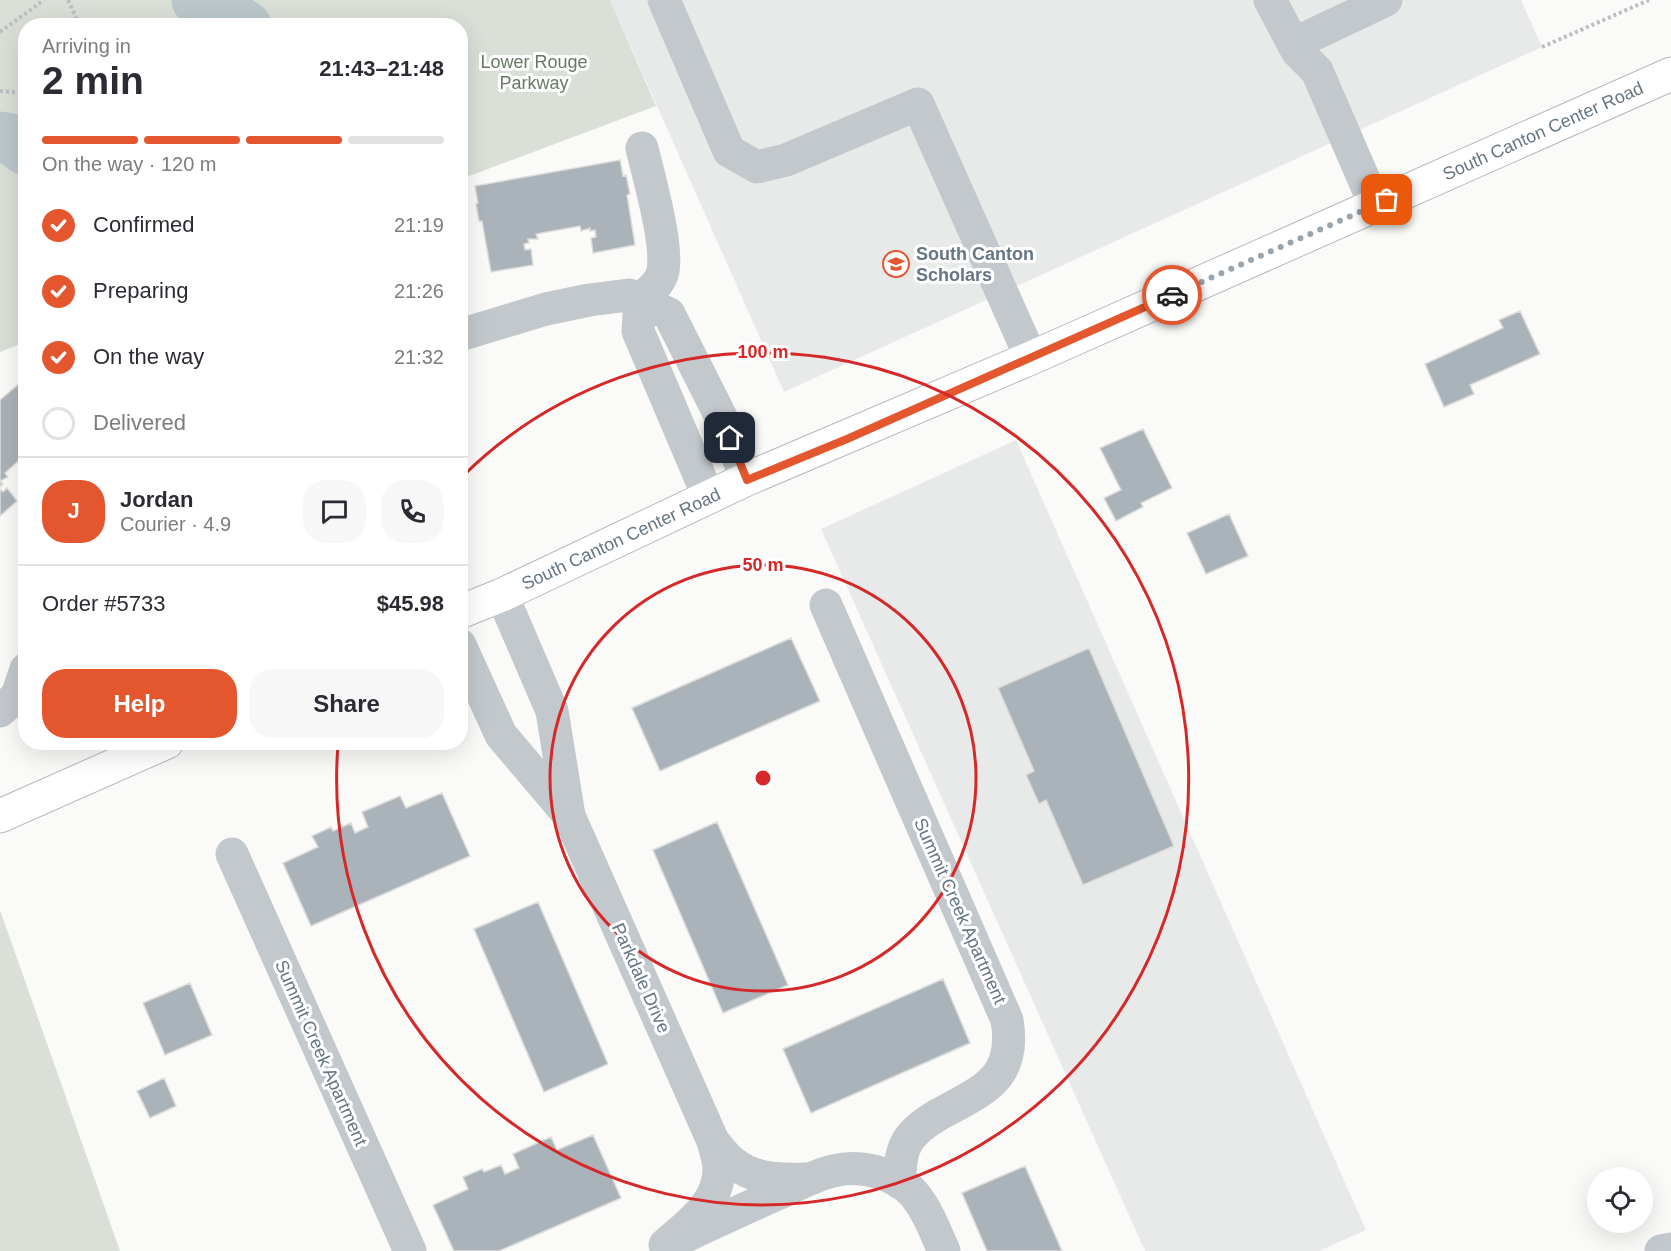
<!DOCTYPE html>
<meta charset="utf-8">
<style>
:root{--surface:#fff;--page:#f7f7f7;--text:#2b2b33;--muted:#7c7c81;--line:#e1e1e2;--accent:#e4572e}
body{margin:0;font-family:Arial,sans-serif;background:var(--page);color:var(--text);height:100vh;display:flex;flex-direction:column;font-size:22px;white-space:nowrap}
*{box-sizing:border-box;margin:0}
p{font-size:20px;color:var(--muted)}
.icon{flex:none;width:33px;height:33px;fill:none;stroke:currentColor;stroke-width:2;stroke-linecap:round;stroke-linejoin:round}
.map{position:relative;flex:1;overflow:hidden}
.sheet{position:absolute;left:18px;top:18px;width:450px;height:732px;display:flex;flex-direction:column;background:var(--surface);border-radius:24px;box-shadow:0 6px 24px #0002}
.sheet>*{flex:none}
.tools{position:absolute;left:1587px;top:1167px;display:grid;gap:12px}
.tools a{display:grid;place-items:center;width:66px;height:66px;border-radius:50%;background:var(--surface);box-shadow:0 6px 24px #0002;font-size:30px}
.pin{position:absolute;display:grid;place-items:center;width:51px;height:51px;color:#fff;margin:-26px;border-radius:12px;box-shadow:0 3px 9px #0006}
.courier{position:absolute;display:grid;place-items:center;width:60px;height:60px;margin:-30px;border:4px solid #e4572e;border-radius:50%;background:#fff;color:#222;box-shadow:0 2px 8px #0007}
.overview em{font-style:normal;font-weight:700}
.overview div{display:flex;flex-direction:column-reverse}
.overview{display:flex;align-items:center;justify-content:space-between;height:102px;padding:0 24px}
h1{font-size:39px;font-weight:700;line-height:45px}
.bar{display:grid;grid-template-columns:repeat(4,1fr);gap:9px 6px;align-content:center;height:72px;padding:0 24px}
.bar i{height:8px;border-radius:4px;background:var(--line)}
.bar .current{background:var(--accent)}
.bar p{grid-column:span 4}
.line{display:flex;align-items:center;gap:15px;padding:0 24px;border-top:2px solid var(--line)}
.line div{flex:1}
.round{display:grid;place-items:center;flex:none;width:63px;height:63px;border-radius:24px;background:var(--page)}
ol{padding:0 24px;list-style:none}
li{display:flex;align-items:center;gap:18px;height:66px}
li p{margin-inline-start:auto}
li .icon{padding:6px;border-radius:50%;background:var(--accent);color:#fff;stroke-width:4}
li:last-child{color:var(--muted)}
li i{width:33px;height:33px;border:3px solid var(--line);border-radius:50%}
.cta{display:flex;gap:12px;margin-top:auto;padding:12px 24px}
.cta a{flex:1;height:69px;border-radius:24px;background:var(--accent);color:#fff;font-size:24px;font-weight:700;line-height:69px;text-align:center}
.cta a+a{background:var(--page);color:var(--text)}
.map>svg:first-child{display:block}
</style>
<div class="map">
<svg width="1671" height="1251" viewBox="0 0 1671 1251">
<rect width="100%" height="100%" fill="#fafaf8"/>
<path fill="#e8e9e9" d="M610,0H1521L1542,47L784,392Z
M1016,440L1366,1230L1319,1251H1145L821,529Z"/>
<path fill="#dadfd7" d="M0,0H610L656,106L461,179L460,26H26L25,342L0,352Z
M0,910L120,1251H0Z"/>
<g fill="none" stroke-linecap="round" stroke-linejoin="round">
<path stroke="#bbc7cb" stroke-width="51" d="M197,0L213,6L246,26
M0,137L10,139L26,150"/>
</g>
<path fill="#aab3b9" stroke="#dcdcda" stroke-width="1.5" d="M620,160L623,176L626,175L630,194L627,195L635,245L593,253L591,238L596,237L595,230L590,231V228L581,231L580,226L536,234L538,239H528L529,243L524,244L525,250L531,249L533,265L491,272L482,221H479L476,204L478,203L475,186Z
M1520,311L1540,354L1470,385L1474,394L1444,407L1425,364L1503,328L1499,320Z
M26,378V454L5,473L8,477L0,481L3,484L0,487V400Z
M1143,429L1172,488L1141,503L1143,507L1116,521L1104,498L1121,490L1100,448Z
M7,488L17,501L0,516V489L3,492Z
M1229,514L1248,556L1206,574L1187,533Z
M791,638L820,701L660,771L632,708Z
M1089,648L1174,846L1083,885L1046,800L1039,804L1026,775L1034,771L998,688Z
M442,793L470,856L311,926L283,863L318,847L312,836L331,827L333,831L351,823L355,833L368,827L362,812L400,796L406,808Z
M717,822L788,985L723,1013L653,850Z
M538,902L608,1064L544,1092L474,929Z
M943,979L970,1043L811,1113L783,1049Z
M190,983L212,1035L165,1055L143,1003Z
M164,1078L176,1106L150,1118L137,1091Z
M593,1135L621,1198L499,1251H454L433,1205L468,1189L463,1177L482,1169L484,1172L501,1165L505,1174L519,1168L513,1154L551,1137L557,1150Z
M1025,1166L1062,1251H987L962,1193Z"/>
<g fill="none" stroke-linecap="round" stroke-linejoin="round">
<defs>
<path id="major" d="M460,612L502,595L747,479L1031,358L1671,74
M0,816L167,742"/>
</defs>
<use href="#major" stroke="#b5babe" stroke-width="35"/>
<path stroke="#bbbfc2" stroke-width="4" stroke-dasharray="3 3" stroke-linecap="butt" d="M68,0L78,22L82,26
M0,32L44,0
M1542,47L1649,0
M0,91L26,93"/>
<path stroke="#c3c8cc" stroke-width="33" d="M664,0L729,151L757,167L786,160L918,104L1031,358
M1270,0L1297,51
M1375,205L1317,71L1297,51L1308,37L1386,0
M640,299L638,331L709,498
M640,299C650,291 660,284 663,271C668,243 649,178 642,148
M460,335L546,309L589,300L629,295L669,314L721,417L747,479
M502,595L552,711L569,816L713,1141C715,1150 719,1160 719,1169C719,1204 688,1224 665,1245
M826,605L1007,1020C1017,1079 983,1090 938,1115C926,1122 914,1130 907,1142C900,1155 900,1169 900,1183
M460,645L501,735L568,814
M0,711L17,696L26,669
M232,854L410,1251
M713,1141C719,1148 725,1157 732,1162C754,1180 780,1180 806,1179
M686,1236C718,1221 750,1206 782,1192C799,1184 816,1175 833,1171C861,1164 895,1173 914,1194C928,1211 935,1231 944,1251
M1661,1251L1671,1249"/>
<use href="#major" stroke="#fff" stroke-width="33"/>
</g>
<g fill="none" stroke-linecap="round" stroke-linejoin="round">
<path stroke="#99a4ac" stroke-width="6" stroke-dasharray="0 10.8" d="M1172,295L1387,200"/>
<path stroke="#e4572e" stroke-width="8" d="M730,438L747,480L847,439L1172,295"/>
</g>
<g fill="none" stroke="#d62828" stroke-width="3">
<circle cx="763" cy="778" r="213"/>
<path d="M462 477A426 426 0 1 1 338 745"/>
</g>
<defs>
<symbol id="school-ring" viewBox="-11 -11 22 22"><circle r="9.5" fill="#fff" stroke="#e4572e" stroke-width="1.5"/><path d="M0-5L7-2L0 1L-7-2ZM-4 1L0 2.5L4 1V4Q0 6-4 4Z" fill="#e4572e"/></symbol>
</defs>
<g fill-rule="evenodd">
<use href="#school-ring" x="881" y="249" width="30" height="30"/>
</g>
<g text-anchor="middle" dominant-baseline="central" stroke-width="6" stroke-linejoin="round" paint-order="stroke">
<g font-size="18" fill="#687a64" stroke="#fff">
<text x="534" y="62">Lower Rouge<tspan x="534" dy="21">Parkway</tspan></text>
</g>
<g font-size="18" fill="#657683" stroke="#fff">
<text transform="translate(1543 131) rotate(-24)">South Canton Center Road</text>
<text transform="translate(621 539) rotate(-25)">South Canton Center Road</text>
<text transform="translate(960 911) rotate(66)">Summit Creek Apartment</text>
<text transform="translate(641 978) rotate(66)">Parkdale Drive</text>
<text transform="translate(321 1053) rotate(66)">Summit Creek Apartment</text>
</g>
<g font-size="18" font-weight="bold" fill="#657683" stroke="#fff" text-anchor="start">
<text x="916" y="254">South Canton<tspan x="916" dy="21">Scholars</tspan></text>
</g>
</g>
<circle cx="763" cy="778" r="9" fill="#d62828" stroke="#fff" stroke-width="3"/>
<g font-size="18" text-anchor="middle" font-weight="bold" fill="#d62828" stroke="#fff" stroke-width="6" stroke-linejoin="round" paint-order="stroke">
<text x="763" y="358">100 m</text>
<text x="763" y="571">50 m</text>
</g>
</svg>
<div class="tools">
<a><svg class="icon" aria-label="locate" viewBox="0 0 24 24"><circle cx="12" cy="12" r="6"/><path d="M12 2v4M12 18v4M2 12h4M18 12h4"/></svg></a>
</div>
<div class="pin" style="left:1387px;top:200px;background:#ea580c"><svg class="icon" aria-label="bag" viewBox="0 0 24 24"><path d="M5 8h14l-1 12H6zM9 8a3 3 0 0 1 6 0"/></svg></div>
<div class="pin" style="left:730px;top:438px;background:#1f2937"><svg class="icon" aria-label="home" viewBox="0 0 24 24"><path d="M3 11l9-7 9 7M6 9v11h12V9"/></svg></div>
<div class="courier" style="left:1172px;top:295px"><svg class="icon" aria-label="car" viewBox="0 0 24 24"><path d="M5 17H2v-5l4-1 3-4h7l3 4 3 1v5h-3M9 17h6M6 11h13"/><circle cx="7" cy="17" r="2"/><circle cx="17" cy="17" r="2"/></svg></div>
<section class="sheet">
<div class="overview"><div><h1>2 min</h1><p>Arriving in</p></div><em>21:43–21:48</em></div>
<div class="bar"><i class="current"></i><i class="current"></i><i class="current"></i><i></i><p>On the way · 120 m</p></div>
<ol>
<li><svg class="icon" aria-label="check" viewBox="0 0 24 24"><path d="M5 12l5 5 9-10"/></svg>Confirmed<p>21:19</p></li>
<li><svg class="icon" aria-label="check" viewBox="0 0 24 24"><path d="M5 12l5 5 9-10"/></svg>Preparing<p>21:26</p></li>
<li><svg class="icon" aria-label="check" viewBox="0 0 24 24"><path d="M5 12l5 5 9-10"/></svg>On the way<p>21:32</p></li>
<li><i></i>Delivered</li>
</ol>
<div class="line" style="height:108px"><b class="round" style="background:var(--accent);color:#fff">J</b><div><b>Jordan</b><p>Courier · 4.9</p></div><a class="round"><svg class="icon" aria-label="chat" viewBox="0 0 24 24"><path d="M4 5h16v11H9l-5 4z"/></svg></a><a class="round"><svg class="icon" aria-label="phone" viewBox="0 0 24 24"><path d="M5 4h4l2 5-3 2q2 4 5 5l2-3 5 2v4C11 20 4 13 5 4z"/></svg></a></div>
<div class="line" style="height:78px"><div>Order #5733</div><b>$45.98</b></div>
<div class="cta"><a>Help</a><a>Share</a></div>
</section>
</div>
